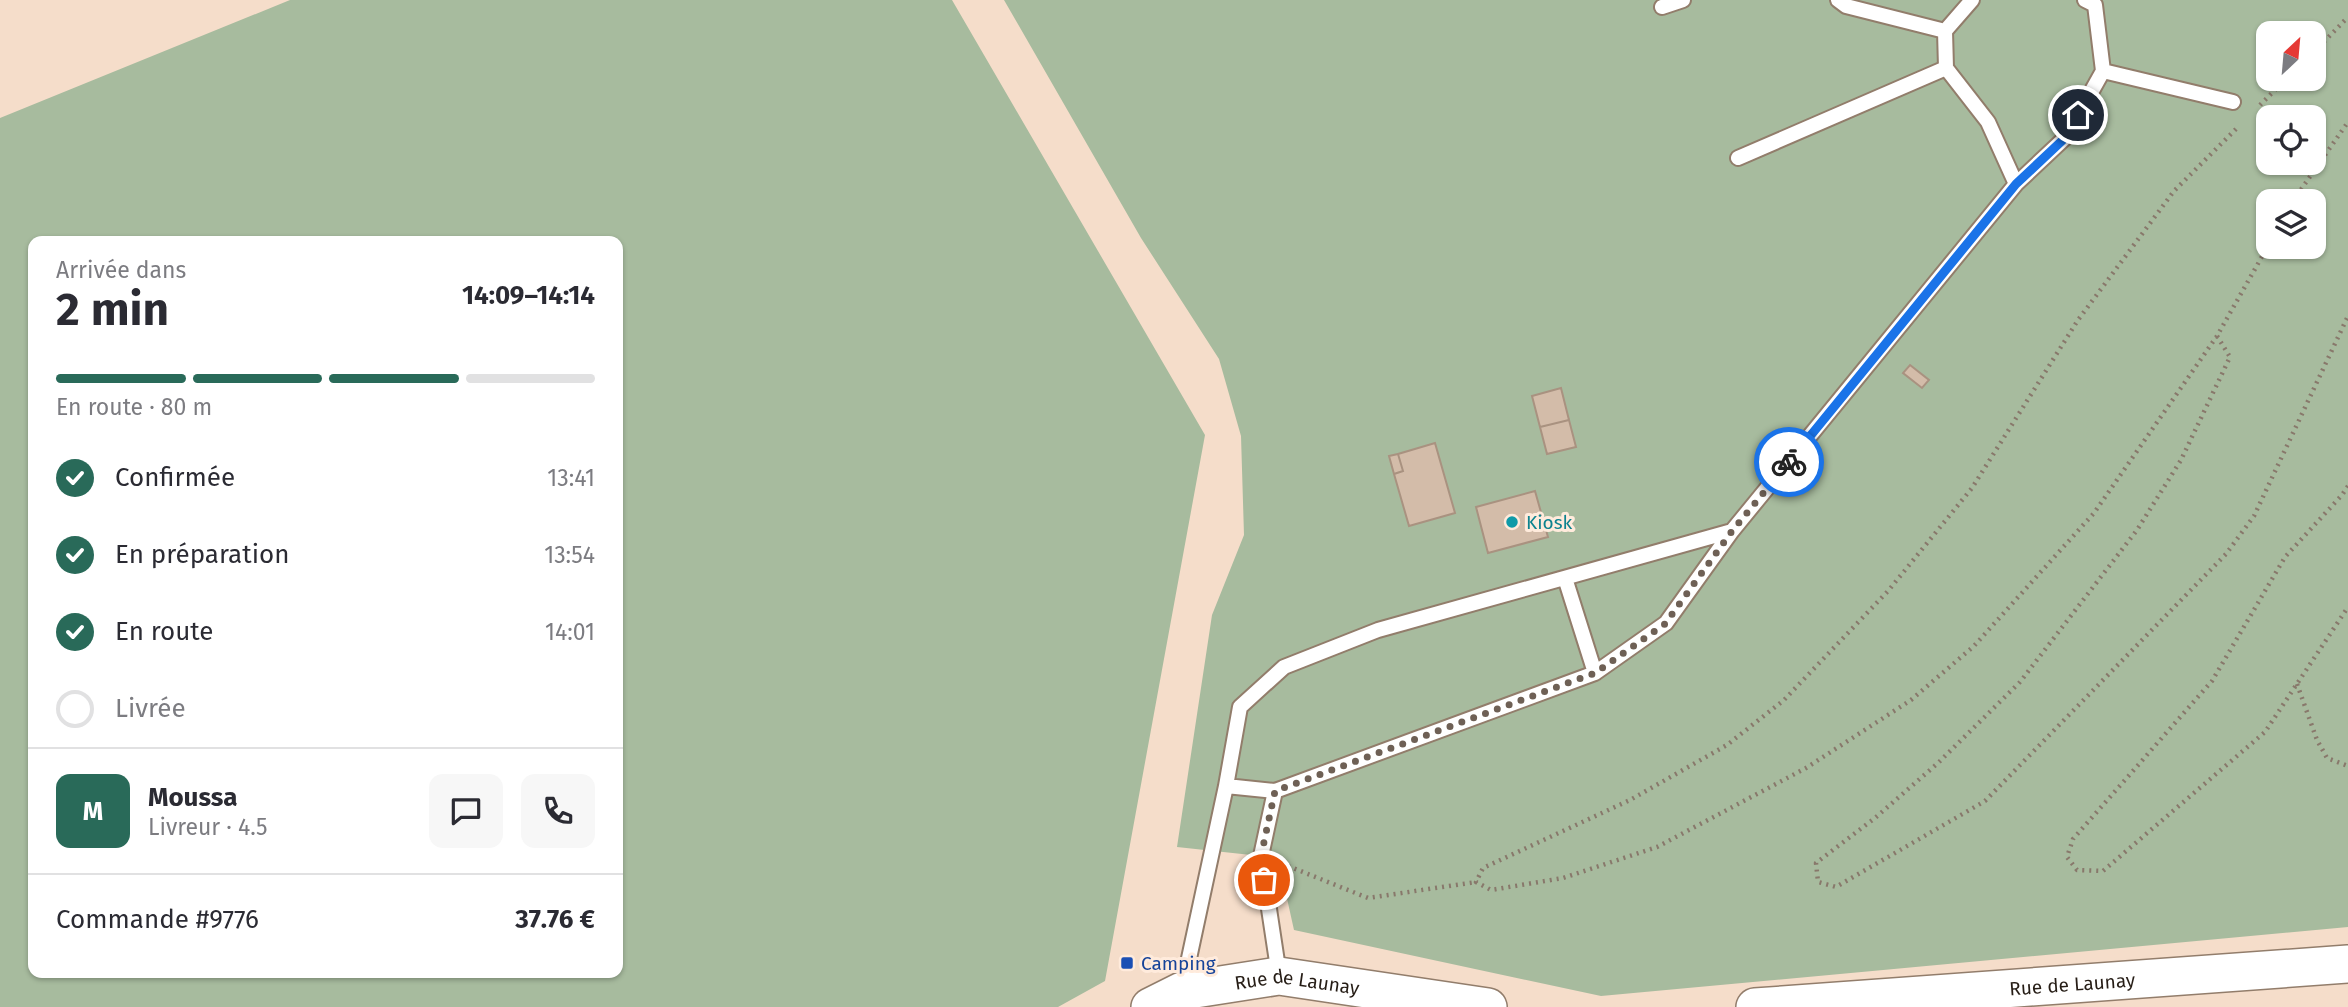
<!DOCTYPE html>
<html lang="fr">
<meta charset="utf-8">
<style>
:root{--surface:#fff;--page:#f7f7f7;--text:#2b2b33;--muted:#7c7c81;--line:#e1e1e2;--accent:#296a59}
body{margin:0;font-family:"Fira Sans",sans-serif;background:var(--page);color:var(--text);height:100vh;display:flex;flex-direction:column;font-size:26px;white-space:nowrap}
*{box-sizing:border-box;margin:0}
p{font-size:23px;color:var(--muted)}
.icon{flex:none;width:38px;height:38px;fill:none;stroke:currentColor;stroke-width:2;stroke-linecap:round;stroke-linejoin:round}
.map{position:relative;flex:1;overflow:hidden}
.panel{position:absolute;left:28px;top:236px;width:595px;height:742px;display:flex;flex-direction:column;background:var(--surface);border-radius:14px;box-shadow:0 2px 5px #0004}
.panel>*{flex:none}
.needle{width:46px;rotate:26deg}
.controls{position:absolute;left:2256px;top:21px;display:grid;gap:14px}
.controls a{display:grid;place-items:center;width:70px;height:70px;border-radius:14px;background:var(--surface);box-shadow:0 2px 5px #0004;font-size:35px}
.pin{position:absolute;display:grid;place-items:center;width:60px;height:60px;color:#fff;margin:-30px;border:4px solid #fff;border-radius:50%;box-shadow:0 2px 7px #0007}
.courier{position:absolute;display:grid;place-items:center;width:70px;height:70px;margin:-35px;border:5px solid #1a73e8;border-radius:50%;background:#fff;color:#222;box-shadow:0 2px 9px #0007}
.summary em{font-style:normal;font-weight:700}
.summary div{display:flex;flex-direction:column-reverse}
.summary{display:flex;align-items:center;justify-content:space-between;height:119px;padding:0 28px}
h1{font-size:46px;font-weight:700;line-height:52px}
.bar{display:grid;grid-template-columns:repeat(4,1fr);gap:10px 7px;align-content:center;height:84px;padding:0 28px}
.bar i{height:9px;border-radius:5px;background:var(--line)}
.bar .on{background:var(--accent)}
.bar p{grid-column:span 4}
.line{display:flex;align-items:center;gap:18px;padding:0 28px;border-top:2px solid var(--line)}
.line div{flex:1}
.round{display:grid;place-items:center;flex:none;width:74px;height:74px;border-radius:14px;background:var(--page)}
ol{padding:0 28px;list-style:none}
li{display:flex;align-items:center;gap:21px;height:77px}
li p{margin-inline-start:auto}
li .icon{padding:7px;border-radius:50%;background:var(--accent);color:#fff;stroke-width:4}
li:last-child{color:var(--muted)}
li i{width:38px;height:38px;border:4px solid var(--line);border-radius:50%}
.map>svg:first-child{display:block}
</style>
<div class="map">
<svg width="2348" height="1007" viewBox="0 0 2348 1007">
<rect width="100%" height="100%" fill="#f5ddca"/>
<path fill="#a7bb9e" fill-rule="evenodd" d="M290,0H952L1205,435L1105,981L1058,1007H0V118ZM33,242H618V973H33Z
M1004,0H2348V927L1601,996L1294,930L1278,858L1177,847L1212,615L1244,535L1241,436L1219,359L1141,238ZM2268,33H2314V79H2268ZM2268,117H2314V163H2268ZM2268,201H2314V247H2268Z"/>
<path fill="#d3bca9" stroke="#a99280" stroke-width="2" d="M1910,365L1929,380L1922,388L1903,373Z
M1561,388L1569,420L1540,427L1532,396Z
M1569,420L1576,447L1547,454L1540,427Z
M1435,443L1455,513L1409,526L1394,474L1403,471L1398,454Z
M1398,454L1403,471L1394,474L1389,456Z
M1535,491L1548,537L1488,553L1476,507Z"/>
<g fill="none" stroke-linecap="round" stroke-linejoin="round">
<defs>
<path id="service" d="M1838,0L1846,6L1945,31
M1972,0L1945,31L1946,68L1988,122L2016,184
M1662,7L1683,0
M2103,71L2233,102
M1738,158L1946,68
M1565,578L1595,673
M1226,786L1275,791
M1279,975L1261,856L1275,791L1595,673L1666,623L1732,531L2016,184L2066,137L2103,71L2095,5L2085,0
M1182,991L1226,786L1240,707L1284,667L1378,630L1732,531"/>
<g id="tertiary">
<path id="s1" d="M1150,1007L1182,991L1279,976L1488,1007"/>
<path id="s2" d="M1755,1007L2348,964"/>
</g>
</defs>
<use href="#service" stroke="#927d6b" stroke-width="18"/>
<use href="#tertiary" stroke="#927d6b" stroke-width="40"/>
<path stroke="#88786b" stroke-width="4.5" stroke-dasharray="2 5" stroke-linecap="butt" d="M2314,52L2348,17
M2260,105L2286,79
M2236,129L2174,191L2078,320L1972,488L1888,591L1784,700L1727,745L1630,800L1483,868L1476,882L1491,890L1563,878L1657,847L1806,768L1911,700L1974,646L2094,513L2217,336L2268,246
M2293,201L2348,122
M2217,336L2230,357L2181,460L2137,530L2020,682L1938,763L1875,818L1816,863L1818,882L1836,887L1985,801L2226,554L2254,516L2348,316
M2348,486L2342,495L2285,557L2212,681L2073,839L2067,857L2077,870L2103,871L2265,732L2348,607
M2297,684L2317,740L2327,758L2348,766
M1288,866L1368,898L1476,882"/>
<use href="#service" stroke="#fff" stroke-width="14"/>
<use href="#tertiary" stroke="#fff" stroke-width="37"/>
</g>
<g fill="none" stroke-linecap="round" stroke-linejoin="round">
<path stroke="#6e6055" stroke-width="7" stroke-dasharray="0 12.6" d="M1264,880L1261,856L1275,791L1595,673L1665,624L1732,531L1789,462"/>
<path stroke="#1a73e8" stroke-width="9" d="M1789,462L2016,184L2066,137L2078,115"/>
</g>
<circle fill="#0f9aa8" stroke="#ffebdc" stroke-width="2.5" cx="1512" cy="522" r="7"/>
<rect fill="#1a4fb4" stroke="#ffebdc" stroke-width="2.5" x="1120" y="956" width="14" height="14" rx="3.5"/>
<g text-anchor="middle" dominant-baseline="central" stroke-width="6" stroke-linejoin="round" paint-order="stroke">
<g font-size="19" fill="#0d838f" stroke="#ffebdc" text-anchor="start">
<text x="1526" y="522">Kiosk</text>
</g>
<g font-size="19" fill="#164399" stroke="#ffebdc" text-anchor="start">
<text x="1141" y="963">Camping</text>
</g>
<g font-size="19" fill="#261d16" stroke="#ffebdc">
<text stroke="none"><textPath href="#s2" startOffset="318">Rue de Launay</textPath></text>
<text stroke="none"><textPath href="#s1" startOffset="152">Rue de Launay</textPath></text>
</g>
</g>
</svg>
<div class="controls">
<a><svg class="needle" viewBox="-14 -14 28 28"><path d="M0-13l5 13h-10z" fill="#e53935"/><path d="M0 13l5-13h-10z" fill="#7c7c81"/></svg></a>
<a><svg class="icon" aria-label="locate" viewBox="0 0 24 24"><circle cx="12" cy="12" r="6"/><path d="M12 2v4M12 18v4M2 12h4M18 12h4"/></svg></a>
<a><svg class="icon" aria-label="layers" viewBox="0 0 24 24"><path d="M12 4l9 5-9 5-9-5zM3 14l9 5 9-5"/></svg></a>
</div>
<div class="pin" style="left:1264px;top:880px;background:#ea580c"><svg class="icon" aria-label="bag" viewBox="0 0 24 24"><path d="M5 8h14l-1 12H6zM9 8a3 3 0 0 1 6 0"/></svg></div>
<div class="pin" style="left:2078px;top:115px;background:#1f2937"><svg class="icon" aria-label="home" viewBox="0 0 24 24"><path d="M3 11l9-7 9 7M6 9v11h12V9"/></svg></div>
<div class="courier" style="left:1789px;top:462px"><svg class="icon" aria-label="bike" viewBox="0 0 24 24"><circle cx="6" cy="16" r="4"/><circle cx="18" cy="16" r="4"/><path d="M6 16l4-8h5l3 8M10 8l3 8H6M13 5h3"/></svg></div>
<section class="panel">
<div class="summary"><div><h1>2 min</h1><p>Arrivée dans</p></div><em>14:09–14:14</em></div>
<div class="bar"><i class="on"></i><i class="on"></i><i class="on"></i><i></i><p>En route · 80 m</p></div>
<ol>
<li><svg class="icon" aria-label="check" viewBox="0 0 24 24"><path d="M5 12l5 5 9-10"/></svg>Confirmée<p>13:41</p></li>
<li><svg class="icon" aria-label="check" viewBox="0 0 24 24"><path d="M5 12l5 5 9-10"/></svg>En préparation<p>13:54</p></li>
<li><svg class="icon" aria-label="check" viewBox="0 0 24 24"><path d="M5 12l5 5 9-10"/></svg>En route<p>14:01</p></li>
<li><i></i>Livrée</li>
</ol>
<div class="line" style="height:126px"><b class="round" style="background:var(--accent);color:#fff">M</b><div><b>Moussa</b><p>Livreur · 4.5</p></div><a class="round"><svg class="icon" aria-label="chat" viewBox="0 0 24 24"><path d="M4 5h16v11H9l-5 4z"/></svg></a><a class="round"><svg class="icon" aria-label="phone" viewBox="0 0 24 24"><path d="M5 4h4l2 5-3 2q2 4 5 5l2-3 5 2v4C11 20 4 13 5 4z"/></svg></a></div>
<div class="line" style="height:91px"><div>Commande #9776</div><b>37.76 €</b></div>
</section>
</div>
